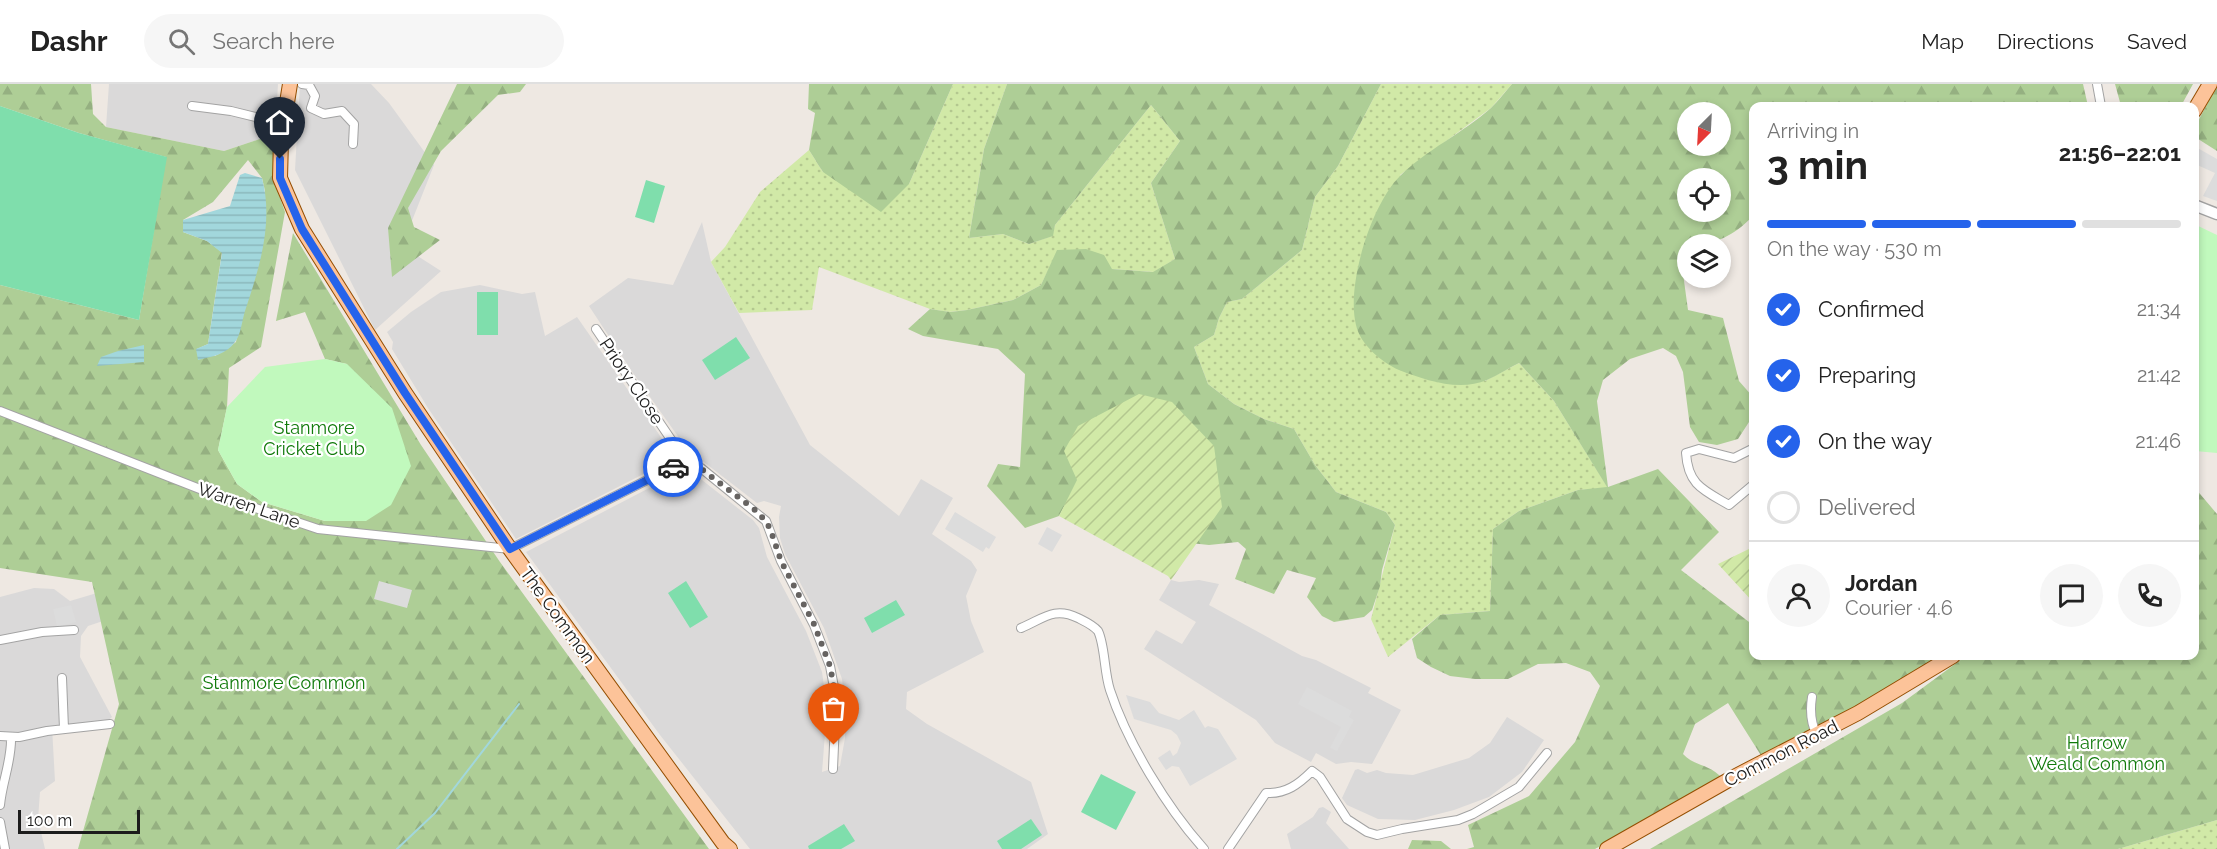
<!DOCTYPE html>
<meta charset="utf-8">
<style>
:root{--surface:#fff;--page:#f6f6f6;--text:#222;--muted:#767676;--line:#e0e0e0;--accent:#2563eb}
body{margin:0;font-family:Raleway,sans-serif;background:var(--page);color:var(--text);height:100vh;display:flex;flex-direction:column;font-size:22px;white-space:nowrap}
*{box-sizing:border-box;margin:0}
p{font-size:20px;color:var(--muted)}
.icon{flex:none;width:33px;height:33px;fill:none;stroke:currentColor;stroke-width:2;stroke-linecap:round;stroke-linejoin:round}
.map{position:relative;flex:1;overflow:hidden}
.sheet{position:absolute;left:1749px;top:18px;width:450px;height:558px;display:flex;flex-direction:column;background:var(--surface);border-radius:12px;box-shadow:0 3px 9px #0003}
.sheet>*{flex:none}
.needle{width:39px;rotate:204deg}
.tools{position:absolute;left:1677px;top:18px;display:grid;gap:12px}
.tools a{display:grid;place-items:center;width:54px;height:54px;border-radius:50%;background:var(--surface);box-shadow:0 3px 9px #0003;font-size:30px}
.scale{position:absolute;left:18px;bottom:15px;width:122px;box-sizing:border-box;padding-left:6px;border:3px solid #1c1c1c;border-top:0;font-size:16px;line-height:21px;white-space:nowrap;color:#1c1c1c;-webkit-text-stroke:4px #fff;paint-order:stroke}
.pin{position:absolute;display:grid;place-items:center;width:51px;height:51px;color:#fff;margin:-62px -26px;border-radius:50% 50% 50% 0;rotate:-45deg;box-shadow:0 0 6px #0007}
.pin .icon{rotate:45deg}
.courier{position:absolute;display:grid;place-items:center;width:60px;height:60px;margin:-30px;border:4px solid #2563eb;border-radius:50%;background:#fff;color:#222;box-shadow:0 2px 8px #0007}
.summary em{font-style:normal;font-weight:700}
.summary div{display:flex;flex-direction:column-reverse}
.summary{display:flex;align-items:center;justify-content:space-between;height:102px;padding:0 18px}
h1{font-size:39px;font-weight:700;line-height:45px}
.bar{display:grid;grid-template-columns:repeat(4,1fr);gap:9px 6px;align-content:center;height:72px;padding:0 18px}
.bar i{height:8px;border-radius:4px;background:var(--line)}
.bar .on{background:var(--accent)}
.bar p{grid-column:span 4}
.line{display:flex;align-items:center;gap:15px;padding:0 18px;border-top:2px solid var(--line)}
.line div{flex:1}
.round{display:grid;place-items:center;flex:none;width:63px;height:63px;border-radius:32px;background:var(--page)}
ol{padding:0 18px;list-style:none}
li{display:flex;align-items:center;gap:18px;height:66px}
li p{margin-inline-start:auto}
li .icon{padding:6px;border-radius:50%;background:var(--accent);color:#fff;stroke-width:4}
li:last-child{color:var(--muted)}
li i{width:33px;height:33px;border:3px solid var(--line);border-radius:50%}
header{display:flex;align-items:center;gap:36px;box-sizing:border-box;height:84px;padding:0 30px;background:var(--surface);border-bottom:2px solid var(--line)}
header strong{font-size:28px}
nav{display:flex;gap:33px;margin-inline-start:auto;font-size:21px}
.search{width:420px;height:54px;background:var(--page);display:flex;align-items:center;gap:15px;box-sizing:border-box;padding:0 21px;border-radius:33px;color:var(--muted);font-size:22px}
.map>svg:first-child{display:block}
</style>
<header>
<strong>Dashr</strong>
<div class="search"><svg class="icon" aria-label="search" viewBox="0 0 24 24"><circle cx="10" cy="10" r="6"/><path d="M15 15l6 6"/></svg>Search here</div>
<nav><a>Map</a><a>Directions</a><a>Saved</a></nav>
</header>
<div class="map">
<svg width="2217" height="765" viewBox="0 0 2217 765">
<defs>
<pattern id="grass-dots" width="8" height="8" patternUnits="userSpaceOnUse" patternTransform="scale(1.5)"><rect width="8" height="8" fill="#d1e9a7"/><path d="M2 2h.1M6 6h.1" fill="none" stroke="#b3c78f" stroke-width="1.8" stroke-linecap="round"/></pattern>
<pattern id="forest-firs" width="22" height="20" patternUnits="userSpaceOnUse" patternTransform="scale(1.5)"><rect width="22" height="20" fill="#aece96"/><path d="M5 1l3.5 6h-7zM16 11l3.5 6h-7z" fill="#95b081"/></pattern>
<pattern id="garden-furrows" width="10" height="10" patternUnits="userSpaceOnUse" patternTransform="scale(1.5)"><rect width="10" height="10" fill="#d1e9a7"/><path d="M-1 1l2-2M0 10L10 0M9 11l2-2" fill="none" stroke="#b3c78f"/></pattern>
<pattern id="water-rules" width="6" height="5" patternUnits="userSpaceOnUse" patternTransform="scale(1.5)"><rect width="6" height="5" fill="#a2d7dc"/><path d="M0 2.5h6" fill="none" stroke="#8bb8bc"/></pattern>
</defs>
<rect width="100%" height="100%" fill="#eee8e2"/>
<path fill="#dad9d9" d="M109,0H278L275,50L224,67L106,43Z
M300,0H371L389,19L434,81L402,162L441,187L375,246L295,86Z
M702,138L711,178L810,361L899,432L921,395L953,414L932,450L971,477L977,486L966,512L971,537L984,568L907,608L906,625L927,640L1031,698L1048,750L1027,765H750L660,651L526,468L682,387L693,389L753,436L759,444L767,473L806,547L822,588L827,624L822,688L840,682L845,654V619L842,595L824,544L785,470L780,454L779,433L781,422L764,417L757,419L687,365L633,289L589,222L628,194L673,201Z
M480,201L522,210L535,208L545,252L577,233L672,369L669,377L516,455L428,324L392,265L393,258L387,248L411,228L441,208Z
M1171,496L1179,498L1199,496L1219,500L1209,521L1302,572L1316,576L1371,604L1368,609L1401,626L1372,680L1351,678L1336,680L1316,669L1311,678L1275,659L1256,636L1144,565L1156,546L1182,560L1196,538L1159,516Z
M34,504L54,505L70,517L97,509L106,536L88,542L81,552L80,573L112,633L105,639L52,643L55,697L40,708L38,735L45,765H0V513Z
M1507,633L1544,656L1522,688L1489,713L1454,726L1415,736L1378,735L1347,721L1342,714L1355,686L1358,685L1367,689L1377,686L1386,689L1413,691L1469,674L1490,659Z
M1323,723L1331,728L1326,739L1349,765H1291L1287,750L1313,733L1319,724Z"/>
<path fill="url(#grass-dots)" d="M953,0H1007L984,65L969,154L1003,150L1029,160L1052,152L1055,141L1151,21L1180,57L1151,99L1175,175L1154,188L1112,185L1058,166L1041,201L1013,216L967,226L949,228L930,225L819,183L812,226L739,229L711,178L725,163L760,108L809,66L823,88L909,100Z
M1381,0H1512L1491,24L1400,91L1485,297L1519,279L1554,317L1608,404L1578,406L1519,427L1493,445L1490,527L1440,531L1388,573L1371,535L1395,441L1386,428L1336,408L1315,381L1294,345L1264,335L1234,320L1208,300L1194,263L1214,251L1219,234L1227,218L1242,215L1302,166L1315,113L1338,82Z
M2217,736V765H2118Z"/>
<path fill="url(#forest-firs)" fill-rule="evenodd" d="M0,0H91L93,30L106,43L224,67L275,50L273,59V94L285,128L261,263L229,284L227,323L218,366L237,400L262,418L325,437H366L347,280L325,275L305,228L276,237L293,149L421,361L500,478L709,765H78L119,620L92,498L0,484V201L139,236L166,73L79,49L0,22ZM248,76L262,94L265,107L236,258L224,267L215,272L197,265L208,260L222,168L207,157L183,148V136L213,118Z
M457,0H526L520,8L498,11L441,67L408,124L414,143L440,156L392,193L388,144Z
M809,0H953L909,100L881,128L823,88L809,66L815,29L808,25Z
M1007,0H1381L1338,82L1315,113L1302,166L1242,215L1227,218L1219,234L1214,251L1194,263L1208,300L1234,320L1264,335L1294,345L1315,381L1336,408L1386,428L1395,441L1382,486L1380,502L1372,526L1364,533L1334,538L1322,532L1307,513L1316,494L1287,486L1274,510L1235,495L1246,465L1238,458L1209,461L1190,459L1082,383L1077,399L1059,432L1025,444L987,402L998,380L1020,383L1025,290L998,265L923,252L908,245L930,225L950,228L967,226L1013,216L1041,201L1057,166L1086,165L1104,171L1112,185L1153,188L1175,175L1151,99L1180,57L1151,21L1055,141L1053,152L1029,160L1003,150L969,154L984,65Z
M1512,0H2083L2088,22H1754L1753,132C1732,153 1717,160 1688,160L1687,171L1681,175L1688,226L1723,234L1739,297L1753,313L1749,338L1738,355L1717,361L1699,358L1690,343L1683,288L1676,272L1663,264L1630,275L1603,296L1597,317L1608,403L1658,385L1719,448L1681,486L1753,541L1754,572H1944L1908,598L1762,673L1728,619L1695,640L1683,670C1695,683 1709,679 1723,695L1595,765H1467L1474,763L1468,741L1529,712L1575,658L1600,602L1590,588L1566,579L1538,580L1508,595H1475L1450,592L1431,583L1417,574L1412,555L1440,531L1490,527L1493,445L1519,427L1578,406L1607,403L1554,317L1519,279C1509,284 1498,291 1487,296C1459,308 1425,296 1399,286C1381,278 1360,260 1356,241C1346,201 1371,121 1400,92C1426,66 1463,49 1491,24C1498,17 1505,8 1512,0ZM1688,28H1720V62H1688ZM1688,94H1720V128H1688Z
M2115,0H2193L2181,22H2121Z
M2217,1V67L2195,53V43Z
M2195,404L2217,430V736L2118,765H1650L1902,619L1966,572H2194Z
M1412,756L1441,757L1451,765H1408Z"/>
<path fill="#c1f9bd" d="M2194,140L2217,151V369L2195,367Z
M325,275L347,280L392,324L411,382L391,421L366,437H325L262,418L237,400L218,366L227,323L265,283Z"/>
<path fill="url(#garden-furrows)" d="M1139,310L1172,318L1214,362L1222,423L1171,496L1168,492L1059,432L1077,396L1064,367L1078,342Z
M1753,463V518L1718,480Z"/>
<path fill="#7fdeac" d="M0,22L79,49L167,73L139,236L0,201Z
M646,96L665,102L654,139L635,133Z
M477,208H498V251H477Z
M736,253L750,274L715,296L702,276Z
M686,497L708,533L690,544L668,509Z
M896,516L905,531L872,549L864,534Z
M1101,690L1136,708L1116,746L1081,728Z
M1031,735L1042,751L1021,765H1002L997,757Z
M844,740L855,757L841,765H809L808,762Z"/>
<path fill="#dcdcdc" d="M2194,62L2217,75V117L2203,112L2215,89L2195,80Z
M955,428L996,453L989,465L986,463L983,468L945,445Z
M1047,443L1062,451L1052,468L1038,460Z
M379,497L412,506L407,524L374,515Z
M71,521L76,538L57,543L53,525Z
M1307,603L1352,627L1349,633L1354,636L1337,667L1330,664L1341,643L1298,620Z
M1126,611L1150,618L1159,629L1179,636L1194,626L1205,644L1208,642L1218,645L1237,675L1190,702L1179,683L1172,682L1166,686L1158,674L1170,666L1173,672L1177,669L1181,659L1177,651L1171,646L1134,635Z"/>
<path fill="url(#water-rules)" d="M245,89L262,94C274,139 259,185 245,227C242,236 241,251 235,258C227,270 211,273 198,276L196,265L208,260L222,169L207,157L183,148V136L230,122L240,91Z
M144,261V278L97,282L101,273L118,267Z"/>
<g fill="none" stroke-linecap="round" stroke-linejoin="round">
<path stroke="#a2d7dc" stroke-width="2" d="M397,765L435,729L519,620"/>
<defs>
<path id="minor" d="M302,0L309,1L315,12L311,24L324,30L342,27L354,40L353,60
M2097,0L2101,22
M192,22L231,27L284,40
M596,245L687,379
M0,327L205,407L318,445L510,465L673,383C684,379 690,379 701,384L766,437L781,477L814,541L830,582L836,614L833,685
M1754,364L1734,374L1699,365L1686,369C1688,401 1703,406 1729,421L1754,400
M1021,544C1043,535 1054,522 1078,534C1086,538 1093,541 1098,547C1105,561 1104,588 1110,606C1127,658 1167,724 1204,765
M0,556L42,548L74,546
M62,594L64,645
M1812,613C1810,626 1810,638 1817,651
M0,652L19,653L47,647L110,640
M0,721C2,698 12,676 11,653
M0,738L5,765
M1228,765L1266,709C1286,710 1299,700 1312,687L1320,693L1347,735L1367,748L1377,751L1402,745L1458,736L1473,730L1519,703L1547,669"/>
<path id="tertiary" d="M2194,121L2217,130"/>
<path id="primary" d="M290,0L281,56L280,94L302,145L405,309L510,465L723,759L730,765
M2194,27L2210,0
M1607,765L1732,694L1858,629L1953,572"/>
</defs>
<use href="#minor" stroke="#a3a3a3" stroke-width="10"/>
<use href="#tertiary" stroke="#a3a3a3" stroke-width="13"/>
<use href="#primary" stroke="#954e00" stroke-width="16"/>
<use href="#minor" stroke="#fff" stroke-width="8"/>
<use href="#tertiary" stroke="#fff" stroke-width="10"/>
<use href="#primary" stroke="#fcc399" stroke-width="14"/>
</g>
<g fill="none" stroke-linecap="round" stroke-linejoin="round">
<path stroke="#666361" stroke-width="6" stroke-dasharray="0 10.8" d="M673,383L687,379L700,384L759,429L770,444L781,477L814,540L830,582L836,614L834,661"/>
<path stroke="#2563eb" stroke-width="8" d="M280,75V94L302,145L405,309L510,465L673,383"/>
</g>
<g text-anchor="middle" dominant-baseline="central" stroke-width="4.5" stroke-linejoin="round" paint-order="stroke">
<g font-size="18" fill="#1c1c1c" stroke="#fff">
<text transform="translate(632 297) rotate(56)">Priory Close</text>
<text transform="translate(249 421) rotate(19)">Warren Lane</text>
<text transform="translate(558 531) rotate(54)">The Common</text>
<text transform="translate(1781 669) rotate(-27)">Common Road</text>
</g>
<g font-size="18" fill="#117a0b" stroke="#fff">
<text x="314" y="343">Stanmore<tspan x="314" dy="21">Cricket Club</tspan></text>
<text x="284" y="598">Stanmore Common</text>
<text x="2097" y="658">Harrow<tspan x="2097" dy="21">Weald Common</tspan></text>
</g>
</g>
</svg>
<div class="tools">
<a><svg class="needle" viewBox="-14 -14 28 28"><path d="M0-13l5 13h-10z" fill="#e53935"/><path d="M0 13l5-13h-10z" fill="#767676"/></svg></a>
<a><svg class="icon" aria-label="locate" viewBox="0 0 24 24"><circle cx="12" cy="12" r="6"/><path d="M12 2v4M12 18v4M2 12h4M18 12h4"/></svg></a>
<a><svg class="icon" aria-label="layers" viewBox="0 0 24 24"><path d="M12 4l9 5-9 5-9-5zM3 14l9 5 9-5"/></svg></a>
</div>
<div class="scale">100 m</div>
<div class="pin" style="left:834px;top:661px;background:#ea580c"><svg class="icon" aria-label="bag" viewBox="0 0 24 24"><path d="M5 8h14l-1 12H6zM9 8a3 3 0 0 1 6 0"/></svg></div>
<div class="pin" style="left:280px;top:75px;background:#1f2937"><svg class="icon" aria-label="home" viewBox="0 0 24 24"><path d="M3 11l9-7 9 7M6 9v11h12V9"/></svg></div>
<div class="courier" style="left:673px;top:383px"><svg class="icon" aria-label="car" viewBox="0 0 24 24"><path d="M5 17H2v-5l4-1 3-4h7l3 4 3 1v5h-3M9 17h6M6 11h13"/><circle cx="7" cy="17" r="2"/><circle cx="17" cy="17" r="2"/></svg></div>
<section class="sheet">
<div class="summary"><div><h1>3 min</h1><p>Arriving in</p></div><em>21:56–22:01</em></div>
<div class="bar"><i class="on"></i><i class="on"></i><i class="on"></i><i></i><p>On the way · 530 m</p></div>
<ol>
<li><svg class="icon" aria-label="check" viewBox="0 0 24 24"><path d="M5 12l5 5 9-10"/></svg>Confirmed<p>21:34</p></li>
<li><svg class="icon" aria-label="check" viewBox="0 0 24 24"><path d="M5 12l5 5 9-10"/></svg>Preparing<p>21:42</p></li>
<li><svg class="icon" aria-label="check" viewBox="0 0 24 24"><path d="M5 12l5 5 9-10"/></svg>On the way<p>21:46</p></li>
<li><i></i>Delivered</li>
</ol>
<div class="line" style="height:108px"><a class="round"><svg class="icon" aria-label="person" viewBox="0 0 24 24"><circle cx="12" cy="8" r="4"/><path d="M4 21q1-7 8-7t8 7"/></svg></a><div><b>Jordan</b><p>Courier · 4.6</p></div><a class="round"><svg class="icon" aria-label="chat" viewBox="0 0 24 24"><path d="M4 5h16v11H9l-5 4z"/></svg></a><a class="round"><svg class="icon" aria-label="phone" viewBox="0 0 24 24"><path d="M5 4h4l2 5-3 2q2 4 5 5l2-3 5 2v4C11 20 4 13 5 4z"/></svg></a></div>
</section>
</div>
